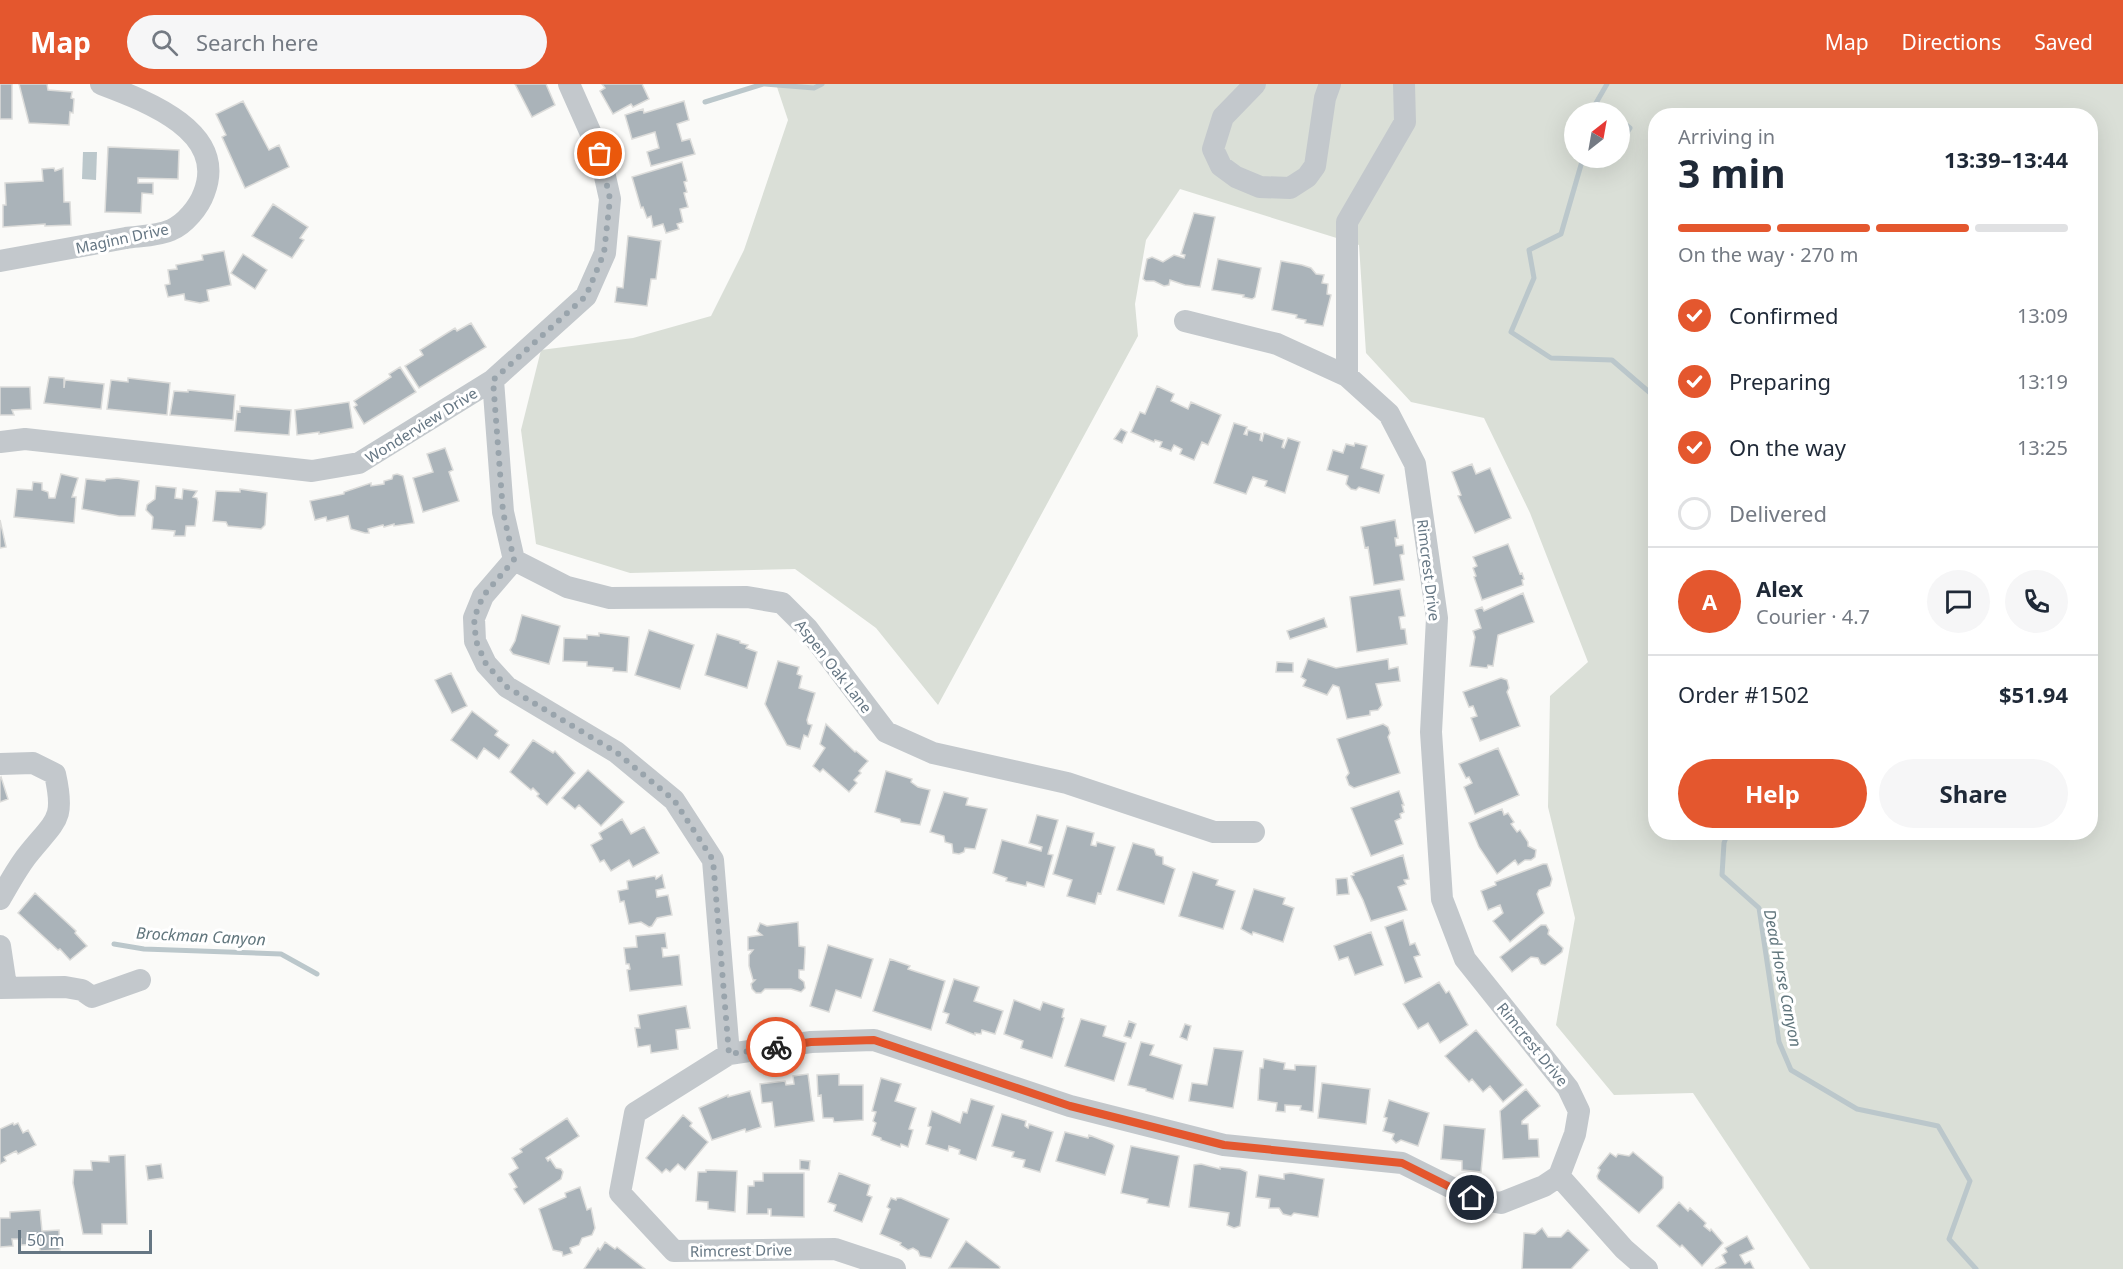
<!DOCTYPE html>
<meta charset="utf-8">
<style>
:root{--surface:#fff;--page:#f6f6f7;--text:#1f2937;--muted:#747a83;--line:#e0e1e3;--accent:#e4572e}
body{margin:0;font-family:"Noto Sans",sans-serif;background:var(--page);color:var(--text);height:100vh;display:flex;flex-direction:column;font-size:22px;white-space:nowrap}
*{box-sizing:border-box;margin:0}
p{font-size:20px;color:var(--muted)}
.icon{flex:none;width:33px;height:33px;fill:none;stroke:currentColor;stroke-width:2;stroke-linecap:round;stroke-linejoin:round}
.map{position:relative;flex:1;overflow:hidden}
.side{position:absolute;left:1648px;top:24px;width:450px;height:732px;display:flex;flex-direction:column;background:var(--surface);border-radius:24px;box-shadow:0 6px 24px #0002}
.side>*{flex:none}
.needle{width:39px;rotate:31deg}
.buttons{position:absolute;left:1564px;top:18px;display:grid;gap:12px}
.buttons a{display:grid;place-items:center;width:66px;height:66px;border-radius:50%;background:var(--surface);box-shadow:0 6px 24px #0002;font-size:30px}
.scale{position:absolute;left:18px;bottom:15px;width:134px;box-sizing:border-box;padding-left:6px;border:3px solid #657683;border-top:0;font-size:16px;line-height:21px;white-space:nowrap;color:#657683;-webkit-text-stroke:4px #fff;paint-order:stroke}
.pin{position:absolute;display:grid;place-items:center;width:51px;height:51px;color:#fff;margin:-26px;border:3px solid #fff;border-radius:50%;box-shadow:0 2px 6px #0007}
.courier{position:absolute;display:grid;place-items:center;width:60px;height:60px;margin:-30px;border:4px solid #e4572e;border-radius:50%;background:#fff;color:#222;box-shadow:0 2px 8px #0007}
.summary em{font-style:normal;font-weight:700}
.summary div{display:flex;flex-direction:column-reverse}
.summary{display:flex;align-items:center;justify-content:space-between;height:102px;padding:0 30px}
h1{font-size:39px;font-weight:700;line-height:45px}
.bar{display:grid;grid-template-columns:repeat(4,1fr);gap:9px 6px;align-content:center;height:72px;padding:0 30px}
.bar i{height:8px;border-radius:4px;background:var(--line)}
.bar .current{background:var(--accent)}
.bar p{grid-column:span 4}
.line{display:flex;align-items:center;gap:15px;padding:0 30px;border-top:2px solid var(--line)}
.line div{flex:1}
.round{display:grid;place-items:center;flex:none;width:63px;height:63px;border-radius:32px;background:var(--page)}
ol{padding:0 30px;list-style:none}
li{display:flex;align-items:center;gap:18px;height:66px}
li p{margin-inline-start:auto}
li .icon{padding:6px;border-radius:50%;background:var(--accent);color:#fff;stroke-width:4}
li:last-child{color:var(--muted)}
li i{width:33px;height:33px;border:3px solid var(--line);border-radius:50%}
.primary-button{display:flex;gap:12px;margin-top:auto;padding:12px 30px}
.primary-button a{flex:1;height:69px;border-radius:36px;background:var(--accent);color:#fff;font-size:24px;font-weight:700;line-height:69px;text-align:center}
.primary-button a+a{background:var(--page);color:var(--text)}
header{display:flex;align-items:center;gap:36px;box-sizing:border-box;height:84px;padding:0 30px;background:var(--accent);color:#fff}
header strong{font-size:28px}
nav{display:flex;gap:33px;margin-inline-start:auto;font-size:21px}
.search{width:420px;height:54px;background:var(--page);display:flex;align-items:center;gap:15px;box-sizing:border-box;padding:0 21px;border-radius:33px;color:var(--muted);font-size:22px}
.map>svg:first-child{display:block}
</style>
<header>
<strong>Map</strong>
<div class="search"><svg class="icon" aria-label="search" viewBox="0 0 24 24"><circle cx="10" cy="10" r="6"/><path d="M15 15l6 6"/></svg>Search here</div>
<nav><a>Map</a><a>Directions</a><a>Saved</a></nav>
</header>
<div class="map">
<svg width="2123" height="1185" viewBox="0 0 2123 1185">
<rect width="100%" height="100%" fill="#fafaf8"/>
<path fill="#dadfd7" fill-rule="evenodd" d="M776,0H2123V1185H1810L1693,1009L1614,1011L1556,941L1575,834L1548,723L1550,612L1588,578L1530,429L1484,334L1411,318L1366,269L1359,161L1180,105L1146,156L1135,220L1138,252L938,621L876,544L795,485L630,489L536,460L521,346L541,266L633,254L711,232L744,166L788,36ZM1575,28H1620V74H1575ZM1656,32H2091V748H1656Z"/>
<path fill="#bbc7cb" d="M83,68H97L96,96L82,95Z"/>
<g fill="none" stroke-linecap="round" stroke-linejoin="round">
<path stroke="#bbc7cb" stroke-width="5" d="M765,0L814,4L822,0
M1607,0L1596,19L1609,28
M705,18L763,0
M1620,36L1630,44L1620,60
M1583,74L1561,150L1529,166L1534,194L1511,248L1551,274L1612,276L1656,314
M1728,748L1724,759L1722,791L1759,824L1779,958L1791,986L1857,1025L1938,1042L1970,1097L1949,1155L1976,1185
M114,860L144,865L281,870L317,890"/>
</g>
<path fill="#aab3b9" stroke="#dcdcda" stroke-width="1.5" d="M0,0H12V35H0Z
M19,0H47L48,6L72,8L71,14L74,15L73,29L70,28L69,41L29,39Z
M515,0H546L555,21L532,33Z
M602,0H642L649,15L633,23L631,20L613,30L600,7L605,4Z
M243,17L269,66L279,61L289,83L245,104L222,53L226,51L216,30Z
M684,17L689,36L677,40L682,57L690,55L695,70L651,82L647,68L659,64L655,48L632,55L625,31L643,25L644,29Z
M108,63L179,66L178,95L138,94V99H153V110L142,109L141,129L105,128Z
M682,78L687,97L684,98L687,108L684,109L688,123L680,125L683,138L677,140L679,145L666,149L663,140L653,143L651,132L647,134L643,123L641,124L632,93Z
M54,84L55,87L63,84L64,118H70L71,141L45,142V140L3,143V121H6L5,99L43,97L42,85Z
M273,120L308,143L300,154L304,156L292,174L252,152Z
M1194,129L1215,133L1200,203L1185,201L1170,196L1169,201L1164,202L1154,197H1146L1143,195L1147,175L1152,173L1163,178L1174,171L1184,174L1185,171L1181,170Z
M628,152L661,157L656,195H651L647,222L615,218L617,203L623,204Z
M224,167L231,201L207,206L209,217L200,219L185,216L184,210L168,213L165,201L170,200L168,186L177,185L176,181L203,176L202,171Z
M243,170L267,186L255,205L231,189Z
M1218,175L1261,184L1255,213L1252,215L1243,213L1244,211L1212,206Z
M1281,177L1302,181L1311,184L1316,190L1324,191L1322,199L1328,200L1327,210L1331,211L1323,242L1305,239L1306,236L1296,234L1297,231L1272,226Z
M471,239L486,263L419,304L405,282L423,271L420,266L455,244L457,247Z
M400,283L416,308L364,340L354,323L357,321L354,317L391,293L389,290Z
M49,293L64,294V304L65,296L104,300L101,325L44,319Z
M128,294L170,299L167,331L107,325L111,296L128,298Z
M1157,302L1174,310L1171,317L1188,325L1191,318L1221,331L1208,361L1202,358L1194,376L1180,370L1182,365L1174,361L1171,367L1160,363L1162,358L1155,356L1154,358L1131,348L1140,328L1145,330Z
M0,303H30L31,325L12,326L14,331H0Z
M188,306L235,311L233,336L170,331L174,307L188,308Z
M349,318L353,344L319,350V348L297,351L295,326Z
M240,322L291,326L289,351L235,347L237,327L240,328Z
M1234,339L1247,343L1244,350L1247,351L1248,346L1261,350L1260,356L1262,357L1264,349L1284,356L1282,363L1284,364L1288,354L1300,358L1285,409L1265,402L1267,397L1253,393L1246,410L1214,399Z
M1121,345L1127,348L1122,359L1114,355Z
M1355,359L1367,362L1361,384L1384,391L1379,409L1359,403L1356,406L1351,405L1346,400L1348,392L1327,386L1333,366L1343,369L1346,360L1354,362Z
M445,364L453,386L449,388L459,417L423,428L413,394L433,388L427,370Z
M1472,380L1476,390L1490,384L1511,434L1475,449L1458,412L1461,411L1452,388Z
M61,390L78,394L72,413H76L74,439L14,433L17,405L32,406L33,398L42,399V406L48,408L49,414H55Z
M397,390L403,392L414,439L394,442V440L384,443L383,441L368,445L369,449H365L351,445L348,432L327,437L326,433L315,436L310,417L344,410V408L371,399V402L384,400V397L392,395L393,391Z
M117,394L139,397L135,432H119L82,425L86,395L105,397L106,395Z
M156,402L176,404L175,414L182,415L183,405L197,407L193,413L197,414L198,418L195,442H186L185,452H174L175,447L152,445L153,433L146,426L147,421L155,415Z
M240,405L267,409L265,441L261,445L228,442L226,438L213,437L216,407L240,408Z
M0,436L6,463L0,464Z
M1395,436L1398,454H1395L1396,462L1403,461L1404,470L1400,471L1404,496L1374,501L1368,463L1365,464L1361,443Z
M1508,460L1520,490L1522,489L1524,495L1522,496L1523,501L1482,516L1474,493L1476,492L1473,484L1477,482L1473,473Z
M1400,505L1405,532L1399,533L1401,545H1405L1407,560L1357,568L1350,513Z
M1523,509L1534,538L1498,551L1493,582L1488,581L1487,584L1470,582L1475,553L1473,547L1481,544L1475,526L1482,523L1484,527Z
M522,531L560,542L549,580L513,570L510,566L515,557Z
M1324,534L1327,543L1290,555L1287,547Z
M649,546L694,561L680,605L635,591Z
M599,549L629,553L627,588L613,587V584L587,582V578L563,577L564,554L587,555V551L599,552Z
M717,550L740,557V559L748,561L746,564L757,568L747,604L705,591Z
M1308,575L1336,584L1388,575L1389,585L1398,583L1400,597L1376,600L1382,621L1378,626L1370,627V631L1347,635L1339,603L1333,601L1327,611L1303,602L1306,596L1301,593Z
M778,577L799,583L797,590L802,592L799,604L815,609L807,636L808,640L812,641L808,653L804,651L800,665L787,661L765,620Z
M1277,578L1293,579V588H1276Z
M451,589L467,622L452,629L435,596Z
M1501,594L1507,596L1509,604L1507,608L1520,642L1480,657L1471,634L1477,632L1473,622L1469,623L1463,608Z
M472,627L498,647L495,651L509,661L499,675L484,664L477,675L451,656Z
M826,640L855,668L856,667L868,677L859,687L861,689L854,696L857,699L849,708L823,685L820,688L813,682L825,664L820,660Z
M1383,640L1388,643L1390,649L1388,653L1400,689L1354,704L1349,701L1346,693L1349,689L1337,655Z
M533,656L553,669L555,667L575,689L547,721L537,712L539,710L533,704L531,706L510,688Z
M1498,664L1519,711L1475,730L1464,703L1472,699L1469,693L1466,694L1459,680Z
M588,686L624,718L601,742L579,721L575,725L562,714Z
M886,687L912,695L911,698L918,703L930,706L920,741L901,738L900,735L875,728Z
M1,693L8,715L0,718V694Z
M1399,707L1404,721H1402L1404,728L1400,730L1401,734L1395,737L1403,760L1371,772L1351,724Z
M944,708L968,714L966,721L987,725L975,765L965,764L964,768L959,770L953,769L952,760L945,758L944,752L930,748Z
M1502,725L1504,731L1508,729L1514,738L1511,740L1517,748L1520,746L1528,758V762L1536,766L1535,773L1531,776H1525L1518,781L1515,776L1497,790L1479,763L1469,739Z
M1037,731L1058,736L1048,770L1053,771L1044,803L1027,798L1026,802L1006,797L1007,794L993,789L1002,756L1041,767L1042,763L1029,759Z
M622,735L631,750L644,743L659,769L633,783L629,776L611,787L604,776L600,778L591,761L602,755L599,749Z
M1067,742L1094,749L1091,761L1096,762L1097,758L1115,763L1101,810L1098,809L1095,820L1067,812L1072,796L1053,790Z
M1133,759L1154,765L1156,771L1163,773V780L1175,785L1164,820L1117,806Z
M1403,771L1409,795L1404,796L1406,800L1398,803L1407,826L1371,837L1363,816L1351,792L1354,791L1353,789Z
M1543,780H1547L1552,795L1550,802L1539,806L1537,810L1544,829L1510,858L1493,837L1503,829L1500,821L1488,826L1481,807L1496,801L1495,798Z
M1193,788L1218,796L1216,801L1235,807L1223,845L1179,832Z
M662,791L665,804L656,806L657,813L668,811L672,831L657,834L652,842L649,843L641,838L629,840L624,817L620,818L618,807L628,805L627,797L655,792L656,795Z
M1347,794L1349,810L1337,811L1336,795Z
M1254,805L1285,814L1283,820L1294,824L1283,858L1253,848L1252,851L1241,845Z
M35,809L76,847L75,849L87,862L70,876L60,865L58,866L18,829Z
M1403,836L1410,861L1415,859L1420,871L1414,873L1422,893L1405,899L1385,843Z
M798,838L799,862L805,863V869L804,886H799V894L804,898L805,904L801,908L791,905H765L761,909H756L752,905L751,900L755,896H753L749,882V871L753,866H748V853L762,851L757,847L760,839L767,842Z
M1541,841H1546L1549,846L1548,850L1563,864L1562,868L1545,881L1541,880L1538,874L1531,873L1512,888L1500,873Z
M1371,848L1383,881L1355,891L1348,873L1339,876L1334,862Z
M665,849L667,864H662L663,873L679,871L682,901L630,907L627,886L630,885L629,880H626L624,864L637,863L636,852Z
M828,861L873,875L861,914L836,906L829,928L810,922Z
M890,875L910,882L908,885L945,897L931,946L873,927Z
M954,895L979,903L974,917L1003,927L995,950L982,946L981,950L975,949V951L946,939L949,930L943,928Z
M1439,898L1446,909L1449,907L1468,941L1440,959L1428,939L1418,945L1403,920Z
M1014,916L1040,926L1043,918L1064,925L1062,933L1064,934L1052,974L1021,964L1023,957L1004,950Z
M686,922L690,944L676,946L678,965L651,969L650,961L638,963L635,944H640L638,931Z
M1081,935L1106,942L1103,952L1126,959L1114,997L1065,982Z
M1129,937L1136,940L1131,954L1124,952Z
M1185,940L1191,942L1187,956L1180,953Z
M1476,946L1523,1001L1503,1018L1490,1002L1483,1008L1472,995L1469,998L1445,972Z
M1141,958L1154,961L1150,971L1182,981L1173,1015L1146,1007V1005L1128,1001Z
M1214,964L1243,967L1233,1024L1189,1017L1192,999L1207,1001Z
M1264,975L1285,979L1284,985L1295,986V981L1316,982L1313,1028L1300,1026L1301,1022L1285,1021V1028L1276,1027L1277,1019L1258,1016L1260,984H1263Z
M808,990L814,1037L775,1043L772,1018L762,1019L760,1000L785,997L786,1001L794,1000L793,992Z
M839,990V1001H863V1036L834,1038L833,1034H823L821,1011L818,1012L817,991Z
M881,994L901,1000L895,1017L916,1024L909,1045L913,1046L908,1063L901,1060L900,1063L881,1056V1054L872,1051L876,1039L873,1037L876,1028L872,1027Z
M1322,999L1370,1005L1366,1040L1318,1034Z
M1526,1005L1540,1022L1522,1037V1040H1528L1529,1055H1538L1539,1073L1503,1075L1500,1027Z
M750,1007L761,1043L746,1048L745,1045L712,1056L699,1024L728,1011V1013Z
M971,1015L994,1022L976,1076L959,1070L960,1066L949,1062L948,1067L926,1060L931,1043L928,1042L932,1027L960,1039L963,1028L967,1029Z
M1389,1016L1429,1029L1418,1062L1401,1056L1396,1059L1392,1055L1394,1050L1383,1047L1387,1034L1384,1033Z
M1002,1030L1026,1037L1025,1042L1028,1044L1029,1040L1053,1048L1040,1088L1023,1083L1025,1076L1012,1073L1014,1068L992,1062Z
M683,1031L692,1039L690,1042L708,1058L685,1086L678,1080L670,1088L666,1085L662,1089L646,1074Z
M567,1034L579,1052L546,1074L548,1077L550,1075L556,1084L561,1085L563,1088L561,1095L524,1120L514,1105L517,1103L509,1090L518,1084L512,1074L522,1068L520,1065Z
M13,1039L14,1041L18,1039L23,1049L28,1046L36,1061L18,1070L16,1067L4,1073L6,1077L0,1080V1045Z
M1444,1041L1485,1045L1481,1088L1462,1086V1077L1441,1075Z
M1065,1048L1088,1054L1089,1051L1112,1060L1114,1062L1105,1091L1056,1077Z
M1131,1062L1179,1072L1169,1123L1147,1119L1148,1115L1121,1109Z
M1633,1068L1663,1093V1104L1639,1129L1598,1095L1597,1092L1600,1086L1598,1084L1610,1069L1616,1073L1618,1070L1629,1072Z
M125,1071L127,1140H102V1150H83L73,1099L74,1086H92L91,1077L109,1078V1072Z
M800,1076L810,1077L809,1086L800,1085Z
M161,1080L163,1094L148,1096L146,1082Z
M1201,1080L1220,1085V1083L1240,1085L1247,1088L1240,1142L1234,1144L1227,1141L1229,1129L1189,1123L1194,1081Z
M706,1086L737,1087L735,1128L708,1125V1118L696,1117L698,1088H706Z
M763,1089H804V1133L771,1132V1125H768V1130H747L748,1102H754V1097H763Z
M839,1089L870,1101L867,1111L872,1113L862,1138L834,1127L836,1121L828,1118Z
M1291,1089L1324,1095L1318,1133L1294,1129L1291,1132L1283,1130L1279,1124H1269L1270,1115L1256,1113L1259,1091L1284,1095V1090Z
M580,1103L587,1126L591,1124L595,1144L592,1151L582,1154L579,1161L570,1164L572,1169L563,1172L562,1168L553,1166L539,1125L566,1113L565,1109Z
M891,1114L896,1116L897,1114H901L949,1135L931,1174L920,1172L918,1167L913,1164L908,1166L900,1161L901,1159L880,1150L890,1125L887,1123Z
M1679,1118L1688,1127L1690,1124L1706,1139L1704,1142L1710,1147L1711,1145L1723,1159L1702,1182L1682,1161L1680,1163L1657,1142Z
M40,1126L42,1147L59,1146L60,1166L40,1167L39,1160L21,1161V1155H12L13,1162L0,1163V1134H10V1128Z
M1542,1144L1548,1153H1561L1568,1146L1589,1166L1571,1185H1522L1524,1149L1535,1150Z
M1747,1152L1754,1165L1740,1171L1745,1180L1750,1177L1754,1185H1715L1726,1179L1722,1171L1727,1168L1725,1164Z
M966,1157L1000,1183L999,1185L949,1184Z
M605,1158L615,1165L617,1163L645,1185H584L598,1164L600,1166Z"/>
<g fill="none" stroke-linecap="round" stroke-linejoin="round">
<path stroke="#c3c8cc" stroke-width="22" d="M1255,0L1223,33L1213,65L1221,82L1236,93L1260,103L1290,104L1307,93L1315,82L1325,14L1330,0
M0,177C42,169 84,162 126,154C140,152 158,152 171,146C185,140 199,123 204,109C228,47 146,17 101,0
M1347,292V138L1405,38L1404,0
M493,296L503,428L514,476L567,503L610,514L747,513L782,519L807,544L886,648L933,669L1067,699L1214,748H1254
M0,358L25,355L312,387L359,379L493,296L586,212L605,169L610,115L600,70L569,0
M514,476L483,512L474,534L475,557L486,580L507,603L616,668L674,716L713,776L729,970
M0,680L33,679L55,690C65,735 57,735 30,768C18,782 9,800 0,815
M0,862L6,902
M0,904L65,903L82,906L92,913L140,896
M1559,1092L1624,1165L1647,1185
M895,1185L835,1165L674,1167L620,1109L635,1029L729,970L811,958L874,956L1070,1022L1224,1061L1402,1079L1472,1114L1501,1119L1544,1102L1559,1092L1575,1050L1579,1027L1568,1004L1465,875L1442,815L1431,648L1437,534L1415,380L1389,330L1347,292L1277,260L1185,237"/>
</g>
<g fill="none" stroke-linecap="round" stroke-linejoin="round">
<path stroke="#99a4ac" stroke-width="6" stroke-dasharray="0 10.8" d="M600,70L610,115L604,169L586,212L493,296L503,428L514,476L483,512L474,534L476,557L486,580L507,603L616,668L674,716L713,776L729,970L776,963"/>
<path stroke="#e4572e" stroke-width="8" d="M776,963L811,958L874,956L1070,1022L1224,1061L1402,1079L1472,1114"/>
</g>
<g text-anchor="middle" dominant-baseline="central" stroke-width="6" stroke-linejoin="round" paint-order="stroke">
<g font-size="15" fill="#657683" stroke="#fff">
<text transform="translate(122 154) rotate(-12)">Maginn Drive</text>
<text transform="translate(421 341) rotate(-32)">Wonderview Drive</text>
<text transform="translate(1429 486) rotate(83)">Rimcrest Drive</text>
<text transform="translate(834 582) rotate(52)">Aspen Oak Lane</text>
<text transform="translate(1533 960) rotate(51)">Rimcrest Drive</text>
<text transform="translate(741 1166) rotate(-1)">Rimcrest Drive</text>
</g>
<g font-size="16" font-style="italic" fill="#60757c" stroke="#fff">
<text transform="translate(201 852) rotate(3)">Brockman Canyon</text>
<text transform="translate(1783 894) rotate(79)">Dead Horse Canyon</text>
</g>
</g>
</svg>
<div class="buttons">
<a><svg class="needle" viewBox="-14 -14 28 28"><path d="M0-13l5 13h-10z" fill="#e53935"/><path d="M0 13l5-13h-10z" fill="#747a83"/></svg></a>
</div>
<div class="scale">50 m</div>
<div class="pin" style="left:600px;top:70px;background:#ea580c"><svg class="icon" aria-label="bag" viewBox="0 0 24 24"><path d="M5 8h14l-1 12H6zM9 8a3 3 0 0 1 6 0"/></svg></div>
<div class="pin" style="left:1472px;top:1114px;background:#1f2937"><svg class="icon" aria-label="home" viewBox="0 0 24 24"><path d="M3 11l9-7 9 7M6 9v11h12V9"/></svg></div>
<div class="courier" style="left:776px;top:963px"><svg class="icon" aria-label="bike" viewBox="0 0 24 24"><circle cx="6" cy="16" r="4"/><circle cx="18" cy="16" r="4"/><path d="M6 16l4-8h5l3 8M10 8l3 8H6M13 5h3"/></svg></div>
<section class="side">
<div class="summary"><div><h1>3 min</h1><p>Arriving in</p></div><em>13:39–13:44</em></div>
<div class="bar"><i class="current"></i><i class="current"></i><i class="current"></i><i></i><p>On the way · 270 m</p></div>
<ol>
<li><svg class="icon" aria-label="check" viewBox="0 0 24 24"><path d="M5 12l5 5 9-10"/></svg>Confirmed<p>13:09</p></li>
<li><svg class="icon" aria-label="check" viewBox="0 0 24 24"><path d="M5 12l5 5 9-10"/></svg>Preparing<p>13:19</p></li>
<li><svg class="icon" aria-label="check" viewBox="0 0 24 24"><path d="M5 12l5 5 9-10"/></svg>On the way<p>13:25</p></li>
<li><i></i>Delivered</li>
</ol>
<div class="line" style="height:108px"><b class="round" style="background:var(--accent);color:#fff">A</b><div><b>Alex</b><p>Courier · 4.7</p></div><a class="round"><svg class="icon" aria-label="chat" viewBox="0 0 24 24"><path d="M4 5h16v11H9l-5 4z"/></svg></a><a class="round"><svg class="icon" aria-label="phone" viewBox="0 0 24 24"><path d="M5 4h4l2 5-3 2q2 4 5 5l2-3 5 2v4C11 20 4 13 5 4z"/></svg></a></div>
<div class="line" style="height:78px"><div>Order #1502</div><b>$51.94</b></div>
<div class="primary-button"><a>Help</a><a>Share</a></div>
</section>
</div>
